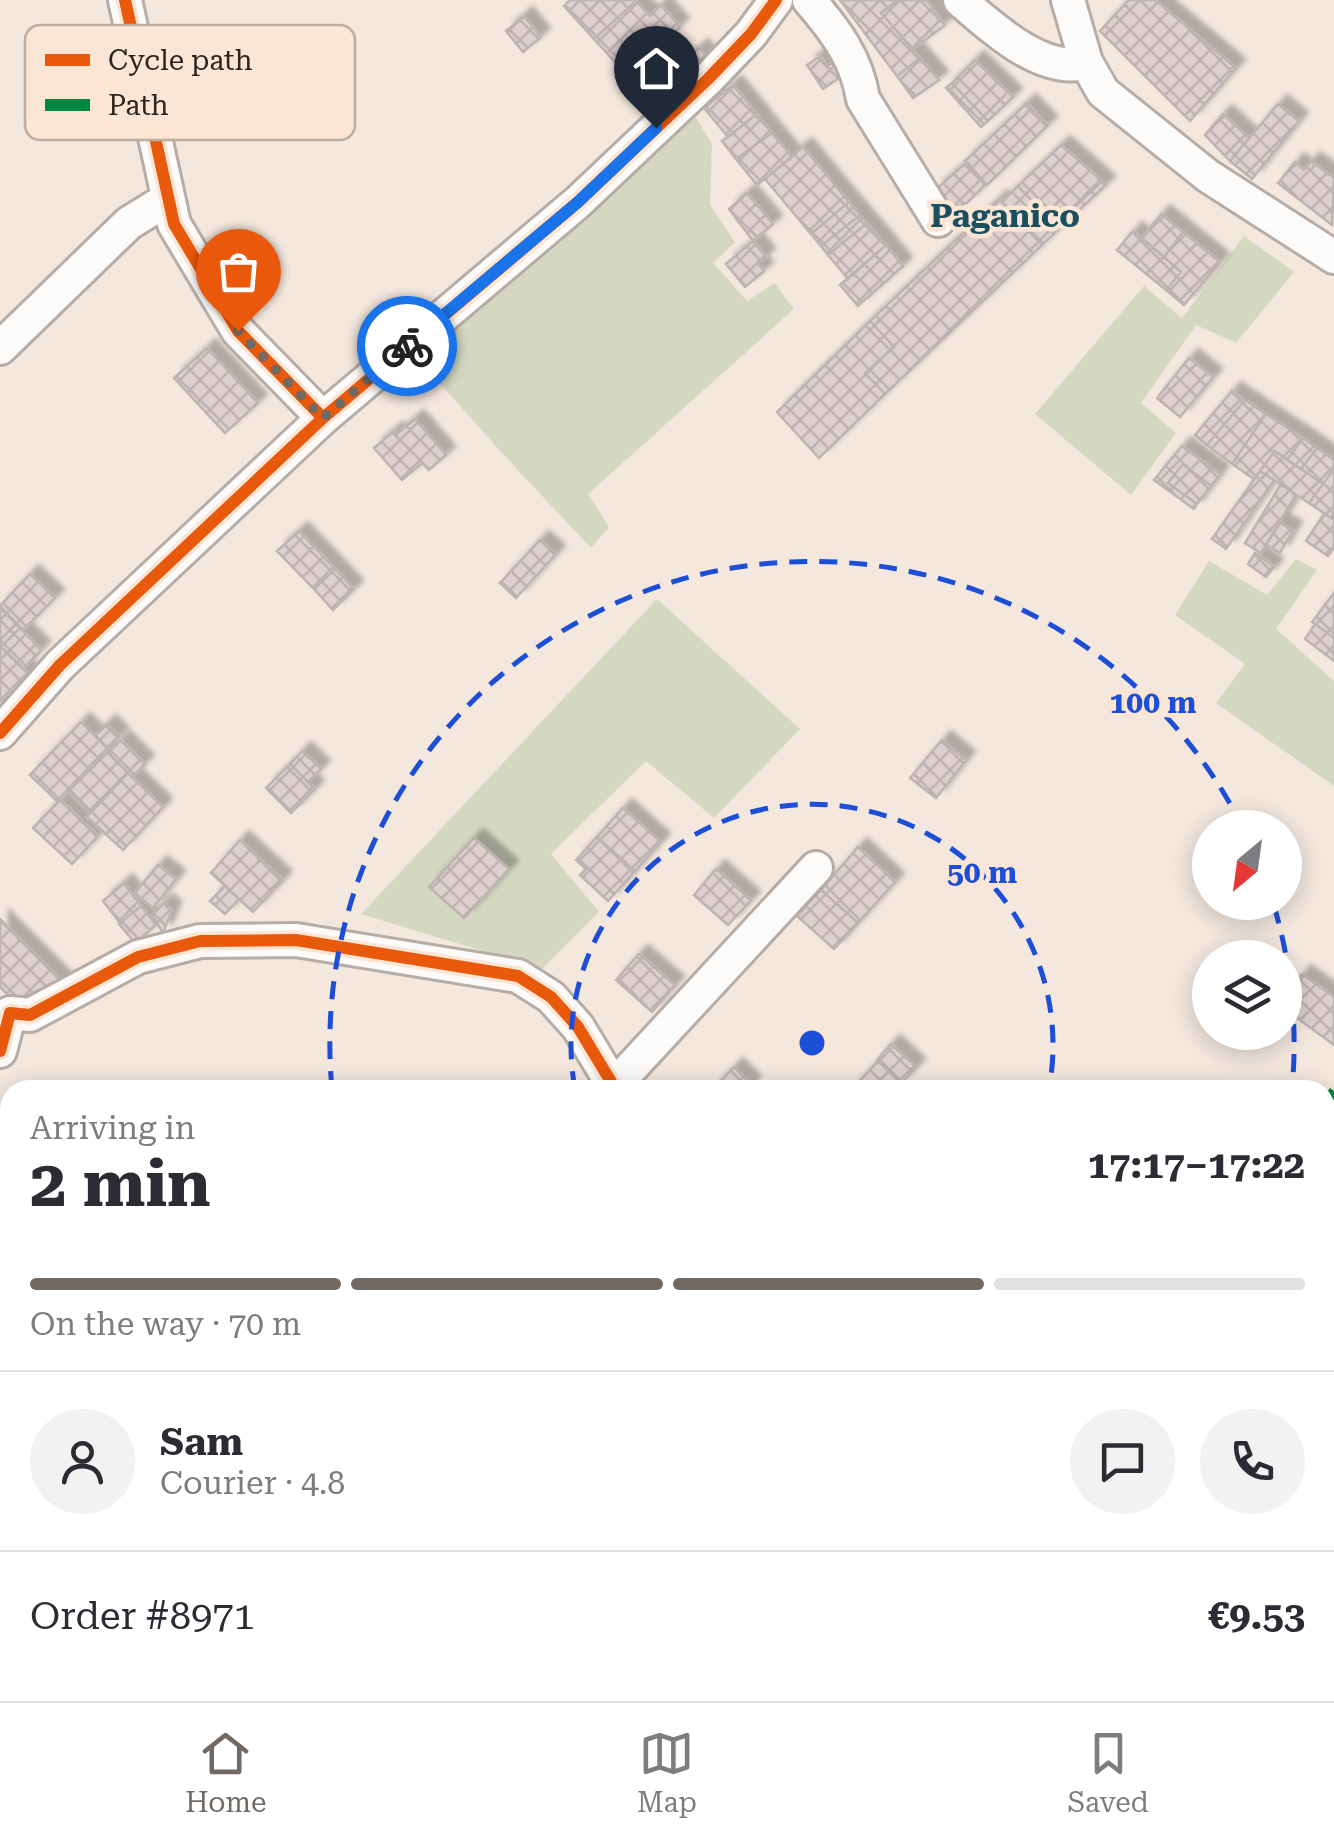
<!DOCTYPE html>
<meta charset="utf-8">
<style>
:root{--surface:#fff;--page:#f2f2f3;--text:#2b2b33;--muted:#7c7c81;--line:#e1e1e2;--accent:#726962}
body{margin:0;font-family:"Roboto Serif",serif;background:var(--page);color:var(--text);height:100vh;display:flex;flex-direction:column;font-size:38px;white-space:nowrap}
*{box-sizing:border-box;margin:0}
p{font-size:32px;color:var(--muted)}
.icon{flex:none;width:55px;height:55px;fill:none;stroke:currentColor;stroke-width:2;stroke-linecap:round;stroke-linejoin:round}
.map{position:relative;flex:1;overflow:hidden}
.drawer{position:absolute;left:0px;top:1080px;width:1335px;height:622px;display:flex;flex-direction:column;background:var(--surface);border-radius:30px 30px 0 0;box-shadow:0 5px 25px #0003}
.drawer>*{flex:none}
.needle{width:65px;rotate:209deg}
.controls{position:absolute;left:1192px;top:810px;display:grid;gap:20px}
.controls a{display:grid;place-items:center;width:110px;height:110px;border-radius:50%;background:var(--surface);box-shadow:0 5px 25px #0003;font-size:50px}
.pin{position:absolute;display:grid;place-items:center;width:85px;height:85px;color:#fff;margin:-102px -42px;border-radius:50% 50% 50% 0;rotate:-45deg;box-shadow:0 0 10px #0007}
.pin .icon{rotate:45deg}
.courier{position:absolute;display:grid;place-items:center;width:100px;height:100px;margin:-50px;border:8px solid #1a73e8;border-radius:50%;background:#fff;color:#222;box-shadow:0 2px 12px #0007}
.headline em{font-style:normal;font-weight:700}
.headline div{display:flex;flex-direction:column-reverse}
.headline{display:flex;align-items:center;justify-content:space-between;height:170px;padding:0 30px}
h1{font-size:65px;font-weight:700;line-height:75px}
.bar{display:grid;grid-template-columns:repeat(4,1fr);gap:15px 10px;align-content:center;height:120px;padding:0 30px}
.bar i{height:12px;border-radius:8px;background:var(--line)}
.bar .active{background:var(--accent)}
.bar p{grid-column:span 4}
.line{display:flex;align-items:center;gap:25px;padding:0 30px;border-top:2px solid var(--line)}
.line div{flex:1}
.round{display:grid;place-items:center;flex:none;width:105px;height:105px;border-radius:52px;background:var(--page)}
.tab-bar{display:flex;justify-content:space-around;align-items:center;height:140px;border-top:2px solid var(--line);background:var(--surface);font-size:28px;color:var(--muted)}
.tab-bar a{display:grid;justify-items:center;gap:5px}
.tab-bar .active{color:var(--accent)}
.map>svg:first-child{display:block}
</style>
<div class="map">
<svg width="1334" height="1701" viewBox="0 0 1334 1701">
<defs>
<pattern id="building-cross-hatch" width="8" height="8" patternUnits="userSpaceOnUse" patternTransform="scale(2.5)"><rect width="8" height="8" fill="#ded0cf"/><path d="M0 0l8 8M0 8l8-8" fill="none" stroke="#bfb2b1"/></pattern>
<filter id="shadow"><feDropShadow dx="9" dy="-9" stdDeviation="2.5" flood-color="#0004"/></filter>
</defs>
<rect width="100%" height="100%" fill="#f3e7de"/>
<path fill="#d4d8c1" d="M695,116L712,144L710,205L735,242L713,263L747,301L774,283L794,309L588,494L609,527L591,548L501,452L416,356Z
M1244,236L1294,272L1236,343L1196,325L1141,403L1176,433L1131,495L1035,414L1144,286L1182,318Z
M1296,559L1317,570L1276,629L1334,681V786L1216,703L1245,664L1175,615L1209,561L1267,595Z
M657,599L800,729L714,818L646,761L551,854L599,912L542,969L361,914Z"/>
<path fill="url(#building-cross-hatch)" stroke="#bdb3b0" stroke-width="2.5" filter="url(#shadow)" d="M570,0H635L636,1L594,39L564,6Z
M840,0H898L881,13L920,58L897,76Z
M898,0H927L945,25L913,49L881,13Z
M1129,0H1155L1236,68L1190,121L1100,31Z
M636,1L650,16L661,5L680,27L627,75L594,39Z
M524,16L541,37L523,52L506,31Z
M699,48L709,59L662,99L652,89Z
M820,56L827,66L839,59L848,72L823,89L807,65Z
M920,58L939,80L913,98L897,76Z
M975,60L1013,97L988,121L952,83Z
M952,83L988,121L981,127L946,88Z
M733,85L757,114L728,137L704,108Z
M1027,103L1048,125L987,185L965,161Z
M1278,104L1299,121L1252,179L1230,161Z
M757,114L772,133L736,159L722,141Z
M1223,114L1249,138L1230,161L1205,135Z
M772,133L792,157L757,185L736,159Z
M1061,145L1102,181L1055,225L1018,186Z
M803,147L849,202L811,234L765,179Z
M1311,161L1334,178L1332,225L1278,183L1295,162L1304,170Z
M967,162L986,184L967,203L950,209L934,191Z
M1102,181L1106,185L1059,229L1055,225Z
M1018,186L1059,229L1042,245L1002,202Z
M747,193L773,224L753,241L729,209Z
M999,199L1042,245L885,394L865,373L894,347L870,321Z
M849,202L860,215L821,246L811,234Z
M1161,214L1183,232L1164,257L1142,238Z
M860,215L867,223L828,255L821,246Z
M867,223L886,245L848,279L828,255Z
M1133,231L1181,272L1166,290L1117,250Z
M1183,232L1220,262L1184,305L1166,290L1181,272L1164,257Z
M753,241L766,257L758,264L764,271L745,287L726,264Z
M886,245L903,266L858,306L840,285Z
M870,321L894,347L865,373L885,394L819,458L777,412Z
M207,348L258,403L225,433L174,378Z
M1189,358L1213,377L1180,417L1157,398Z
M1232,391L1245,400L1207,445L1195,435Z
M1245,400L1266,414L1232,464L1207,445Z
M1266,414L1303,438L1287,460L1275,451L1254,479L1232,464Z
M415,419L446,455L429,470L422,463L402,480L374,448L394,431L397,434Z
M1303,438L1317,448L1301,469L1287,460Z
M1182,446L1220,474L1211,486L1183,464L1168,483L1197,504L1194,509L1154,480Z
M1317,448L1334,460V469L1323,484L1301,469Z
M1275,451L1323,484L1309,503L1260,471Z
M1183,464L1211,486L1197,504L1168,483Z
M1334,469V513L1331,518L1309,503Z
M1260,471L1274,480L1226,549L1212,539Z
M1281,484L1296,495L1261,553L1245,543Z
M1324,514L1334,520V548L1328,556L1306,541Z
M1280,523L1293,530L1280,553L1266,545Z
M299,531L335,569L314,589L277,551Z
M540,540L556,554L516,598L500,583Z
M1255,553L1274,567L1266,577L1248,564Z
M335,569L354,589L333,610L314,589Z
M30,574L55,598L23,630L0,606Z
M1334,593V638L1312,622Z
M0,608L20,628L1,647L0,646Z
M1315,624L1334,638V661L1305,639Z
M20,628L41,650L23,669L1,647Z
M0,646L30,675L2,702L0,700Z
M81,722L107,748L57,801L30,775Z
M107,724L119,736L107,748L95,736Z
M121,740L145,764L132,777L108,753Z
M942,740L966,760L936,798L910,778Z
M106,750L128,773L90,813L67,790Z
M302,751L321,769L308,782L290,764Z
M290,764L315,789L291,813L266,788Z
M128,773L163,807L123,850L87,817Z
M60,800L98,836L72,864L33,828Z
M623,808L661,842L635,871L597,837Z
M597,837L635,871L608,901L580,875L586,869L576,860Z
M474,838L509,869L464,918L429,887Z
M240,840L283,880L253,912L211,873Z
M858,847L895,882L858,923L821,890Z
M158,865L176,879L153,908L135,893Z
M716,869L751,900L728,925L694,895Z
M124,883L141,906L120,923L103,901Z
M225,886L239,899L225,914L210,901Z
M821,890L858,923L834,949L797,916Z
M164,903L172,910L163,933L152,915Z
M141,906L156,925L135,943L119,924Z
M0,919L65,984L29,1002H15L0,987Z
M639,954L675,985L652,1012L616,980Z
M1302,974L1334,997V1045L1285,1009V997Z
M891,1044L916,1067L902,1083L877,1060Z
M878,1061L900,1082L893,1090H851Z
M734,1067L752,1085L747,1090H712Z
M0,1205L10,1212V1240L0,1249Z
M1205,1692H1262L1271,1701H1198Z"/>
<g fill="none" stroke-linecap="round" stroke-linejoin="round">
<defs>
<path id="street" d="M125,0L174,224L238,331L323,418
M809,0C835,30 857,59 863,99L938,220
M960,0C991,27 1044,76 1086,62
M1068,0L1086,62L1103,92L1208,176L1334,257
M0,348L129,223L168,199
M0,733L60,665L323,418L578,202L708,79L751,34L776,0
M0,1051L10,1013L30,1015L138,957L200,941L296,940L518,976L551,997L578,1027L616,1090
M614,1086L816,868
M1167,1692L1174,1701
M716,1701L723,1692"/>
</defs>
<use href="#street" stroke="#b6ada6" stroke-width="38"/>
<use href="#street" stroke="#fdfbfa" stroke-width="32"/>
<path stroke="#00873e" stroke-width="10" stroke-dasharray="20 10" stroke-linecap="butt" d="M1325,1103L1334,1091
M0,1429L10,1434
M266,1692L268,1701"/>
<defs>
<path id="cycleway" d="M125,0L174,224L238,331L323,418
M0,733L60,665L323,418L578,202L708,79L751,34L776,0
M0,1051L10,1013L30,1015L138,957L200,941L296,940L518,976L551,997L578,1027L616,1090"/>
</defs>
<use href="#cycleway" stroke="#fbe6d6" stroke-width="19"/>
<use href="#cycleway" stroke="#e8590c" stroke-width="12"/>
</g>
<g fill="none" stroke-linecap="round" stroke-linejoin="round">
<path stroke="#726962" stroke-width="10" stroke-dasharray="0 18" d="M238,331L323,418L407,346"/>
<path stroke="#1a73e8" stroke-width="12" d="M407,346L578,202L656,128"/>
</g>
<g fill="none" stroke="#1d4ed8" stroke-width="5" stroke-dasharray="18 12">
<path d="M575 1089A241 241 0 1 1 1049 1089"/>
<path d="M332 1089A482 482 0 0 1 1241 824M1274 906A482 482 0 0 1 1292 1089"/>
</g>
<g text-anchor="middle" dominant-baseline="central" stroke-width="9" stroke-linejoin="round" paint-order="stroke">
<g font-size="32" font-weight="bold" fill="#1a4f5e" stroke="#fbe6d6">
<text x="1005" y="216">Paganico</text>
</g>
</g>
<rect x="25" y="25" width="330" height="115" rx="15" fill="#fbe6d6" stroke="#bdac9f" stroke-width="2.5"/>
<rect x="45" y="54" width="45" height="12" fill="#e8590c"/>
<rect x="45" y="99" width="45" height="12" fill="#00873e"/>
<g font-size="28" fill="#2c251f">
<text x="108" y="70">Cycle path</text>
<text x="108" y="115">Path</text>
</g>
<circle cx="812" cy="1043" r="15" fill="#1d4ed8" stroke="#fbe6d6" stroke-width="5"/>
<g font-size="30" text-anchor="middle" font-weight="bold" fill="#1d4ed8" stroke="#fbe6d6" stroke-width="9" stroke-linejoin="round" paint-order="stroke">
<text x="1153" y="713">100 m</text>
<text x="982" y="883">50 m</text>
</g>
</svg>
<div class="controls">
<a><svg class="needle" viewBox="-14 -14 28 28"><path d="M0-13l5 13h-10z" fill="#e53935"/><path d="M0 13l5-13h-10z" fill="#7c7c81"/></svg></a>
<a><svg class="icon" aria-label="layers" viewBox="0 0 24 24"><path d="M12 4l9 5-9 5-9-5zM3 14l9 5 9-5"/></svg></a>
</div>
<div class="pin" style="left:238px;top:331px;background:#ea580c"><svg class="icon" aria-label="bag" viewBox="0 0 24 24"><path d="M5 8h14l-1 12H6zM9 8a3 3 0 0 1 6 0"/></svg></div>
<div class="pin" style="left:656px;top:128px;background:#1f2937"><svg class="icon" aria-label="home" viewBox="0 0 24 24"><path d="M3 11l9-7 9 7M6 9v11h12V9"/></svg></div>
<div class="courier" style="left:407px;top:346px"><svg class="icon" aria-label="bike" viewBox="0 0 24 24"><circle cx="6" cy="16" r="4"/><circle cx="18" cy="16" r="4"/><path d="M6 16l4-8h5l3 8M10 8l3 8H6M13 5h3"/></svg></div>
<section class="drawer">
<div class="headline"><div><h1>2 min</h1><p>Arriving in</p></div><em>17:17–17:22</em></div>
<div class="bar"><i class="active"></i><i class="active"></i><i class="active"></i><i></i><p>On the way · 70 m</p></div>
<div class="line" style="height:180px"><a class="round"><svg class="icon" aria-label="person" viewBox="0 0 24 24"><circle cx="12" cy="8" r="4"/><path d="M4 21q1-7 8-7t8 7"/></svg></a><div><b>Sam</b><p>Courier · 4.8</p></div><a class="round"><svg class="icon" aria-label="chat" viewBox="0 0 24 24"><path d="M4 5h16v11H9l-5 4z"/></svg></a><a class="round"><svg class="icon" aria-label="phone" viewBox="0 0 24 24"><path d="M5 4h4l2 5-3 2q2 4 5 5l2-3 5 2v4C11 20 4 13 5 4z"/></svg></a></div>
<div class="line" style="height:130px"><div>Order #8971</div><b>€9.53</b></div>
</section>
</div>
<nav class="tab-bar">
<a class="active"><svg class="icon" aria-label="home" viewBox="0 0 24 24"><path d="M3 11l9-7 9 7M6 9v11h12V9"/></svg>Home</a>
<a><svg class="icon" aria-label="map" viewBox="0 0 24 24"><path d="M3 6l6-2 6 2 6-2v14l-6 2-6-2-6 2zM9 4v14M15 6v14"/></svg>Map</a>
<a><svg class="icon" aria-label="saved" viewBox="0 0 24 24"><path d="M7 4h10v16l-5-4-5 4z"/></svg>Saved</a>
</nav>
